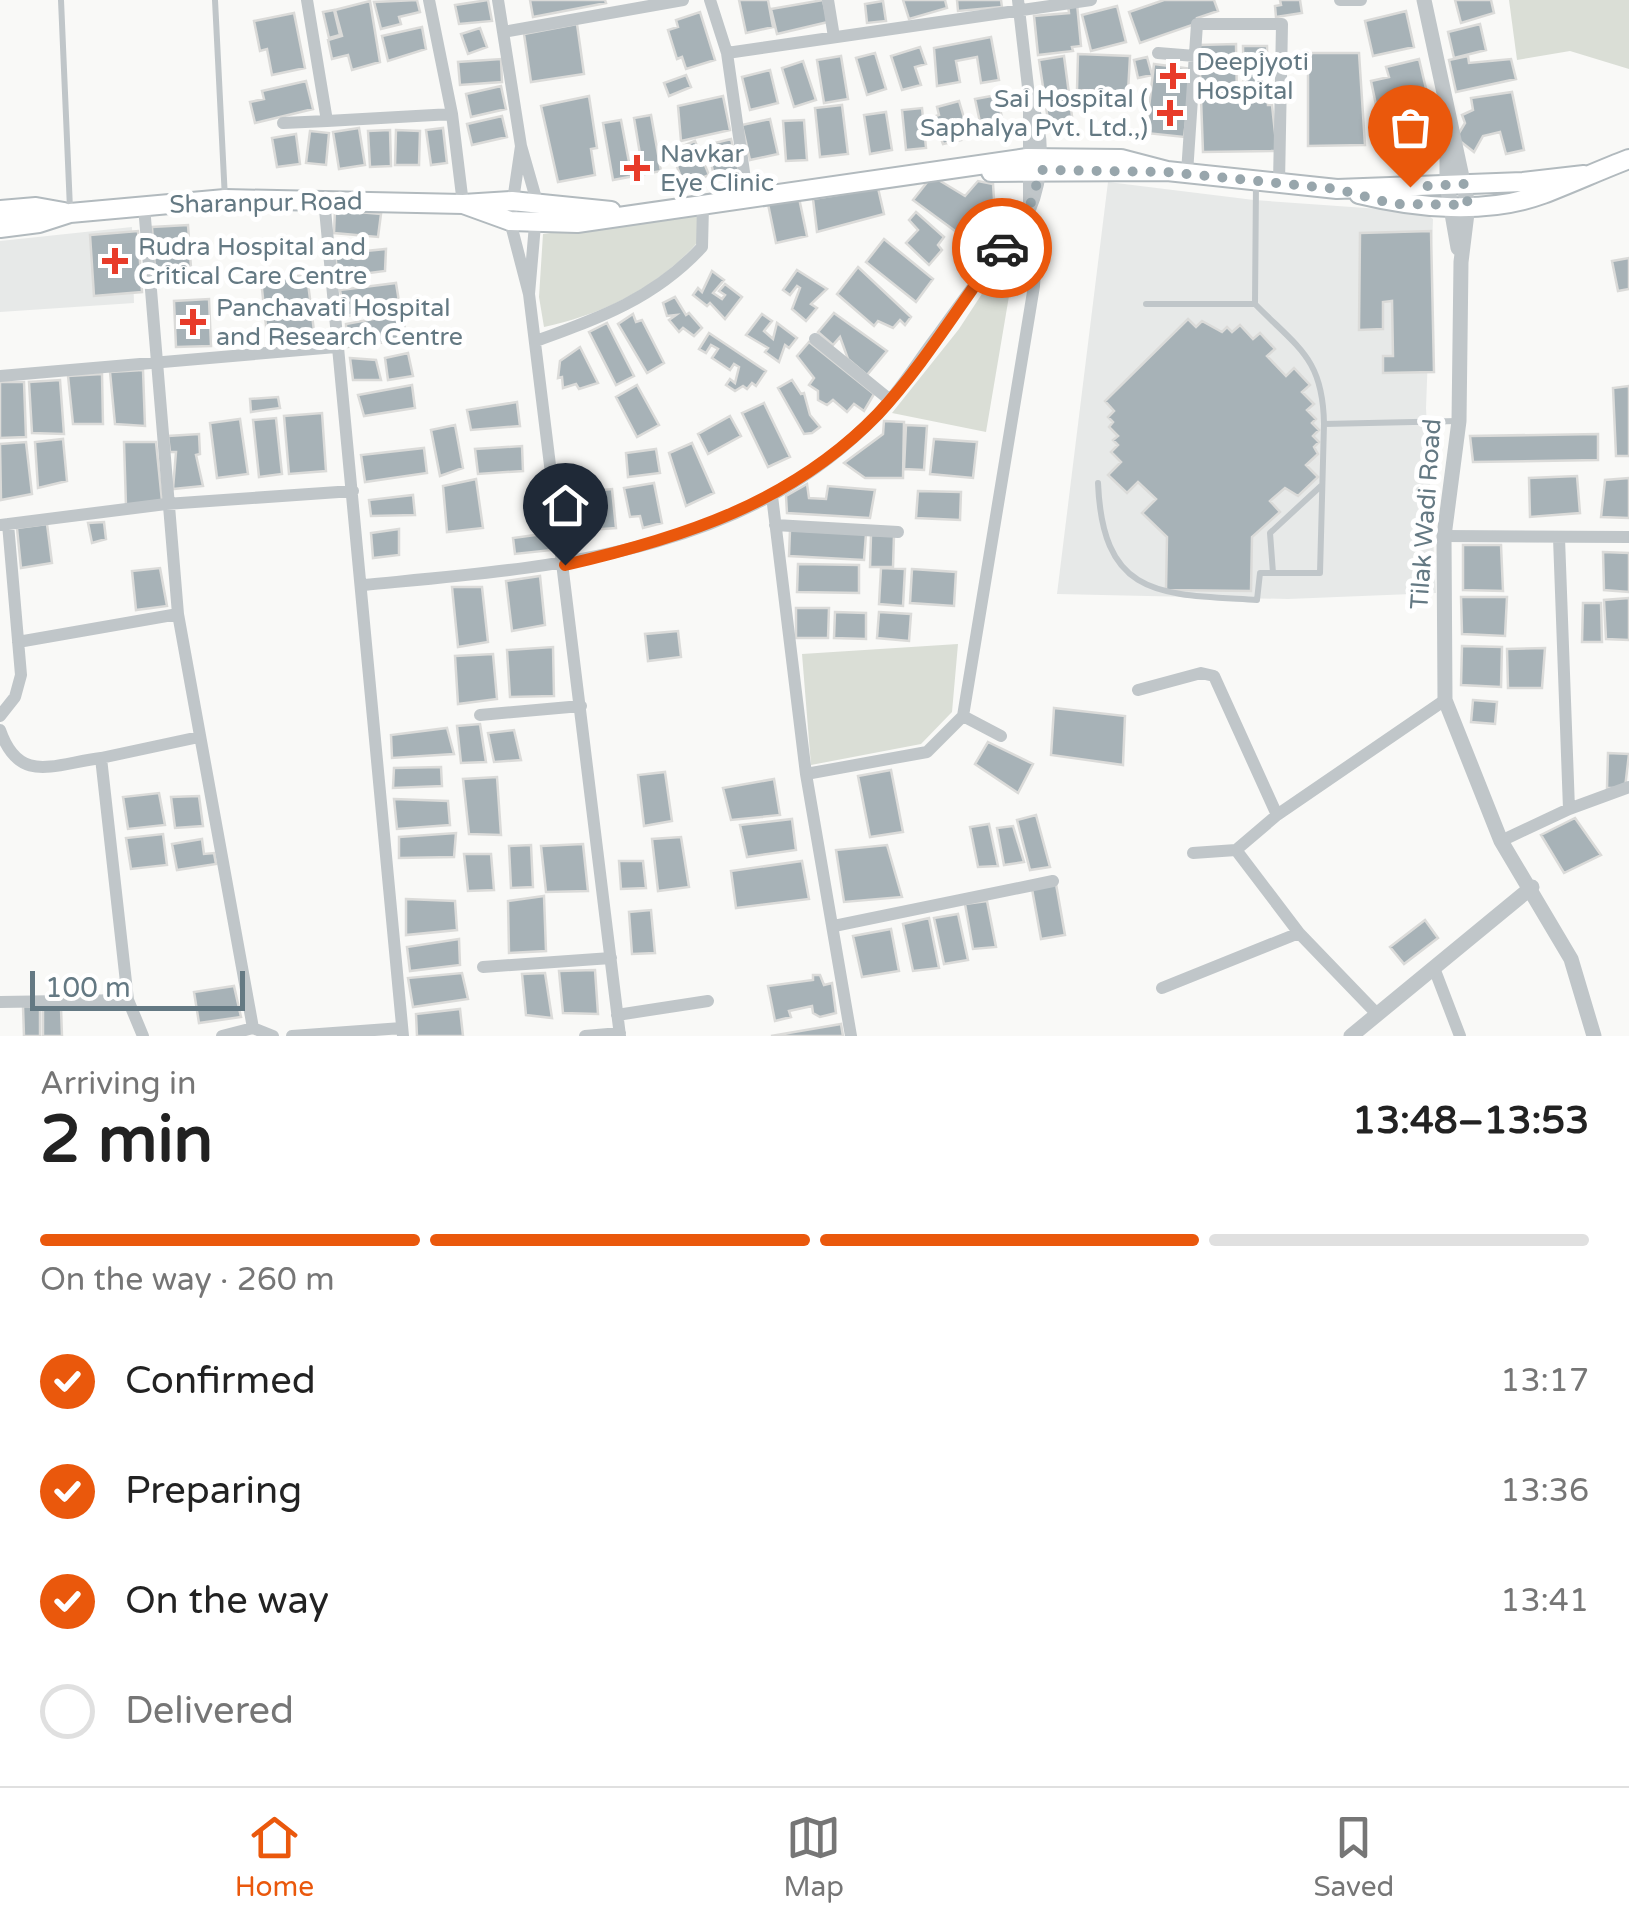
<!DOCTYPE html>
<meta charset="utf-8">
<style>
:root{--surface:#fff;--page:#f6f6f6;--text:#222;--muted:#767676;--line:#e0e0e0;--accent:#ea580c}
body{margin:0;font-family:"Varela Round",sans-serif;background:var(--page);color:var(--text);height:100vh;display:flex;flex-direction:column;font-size:38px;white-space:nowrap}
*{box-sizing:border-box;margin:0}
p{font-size:32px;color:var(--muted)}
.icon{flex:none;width:55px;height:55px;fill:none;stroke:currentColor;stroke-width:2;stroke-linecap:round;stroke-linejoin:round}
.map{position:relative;height:1036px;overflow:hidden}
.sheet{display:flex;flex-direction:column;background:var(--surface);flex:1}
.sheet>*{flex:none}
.scale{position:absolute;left:30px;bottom:25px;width:215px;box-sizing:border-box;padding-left:10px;border:5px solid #647983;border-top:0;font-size:28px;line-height:35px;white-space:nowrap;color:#647983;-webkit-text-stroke:8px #fff;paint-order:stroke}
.pin{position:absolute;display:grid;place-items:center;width:85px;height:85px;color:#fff;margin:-102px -42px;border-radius:50% 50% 50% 0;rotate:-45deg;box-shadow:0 0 10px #0007}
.pin .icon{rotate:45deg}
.courier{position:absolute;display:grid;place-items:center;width:100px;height:100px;margin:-50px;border:8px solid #ea580c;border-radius:50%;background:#fff;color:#222;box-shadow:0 2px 12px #0007}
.summary em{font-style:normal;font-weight:800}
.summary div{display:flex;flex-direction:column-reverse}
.summary{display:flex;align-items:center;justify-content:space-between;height:170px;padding:0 40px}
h1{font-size:65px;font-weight:800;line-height:75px}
.bar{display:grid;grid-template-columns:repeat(4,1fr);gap:15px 10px;align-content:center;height:120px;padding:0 40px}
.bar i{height:12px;border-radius:8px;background:var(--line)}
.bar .active{background:var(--accent)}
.bar p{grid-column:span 4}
ol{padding:0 40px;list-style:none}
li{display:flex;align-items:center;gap:30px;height:110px}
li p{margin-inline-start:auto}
li .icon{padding:10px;border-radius:50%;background:var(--accent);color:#fff;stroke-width:4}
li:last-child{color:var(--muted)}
li i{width:55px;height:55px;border:5px solid var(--line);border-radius:50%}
.dock{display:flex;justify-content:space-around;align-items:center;height:140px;border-top:2px solid var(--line);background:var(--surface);font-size:28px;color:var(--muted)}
.dock a{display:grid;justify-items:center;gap:5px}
.dock .active{color:var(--accent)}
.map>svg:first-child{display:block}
</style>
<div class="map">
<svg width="1629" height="1036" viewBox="0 0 1629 1036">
<rect width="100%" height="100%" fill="#f9f9f7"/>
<path fill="#e7e9e8" d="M1108,182L1254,200L1423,212L1433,219L1426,408L1436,593L1288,599L1057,594Z
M132,227L134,303L0,312V241Z"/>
<path fill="#daded6" d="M1509,0H1629V69L1570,51L1517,60Z
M697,214V243C657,288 601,315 544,327L539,297L543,234Z
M1019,237L986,432L892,413L959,329Z
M958,644L952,712L921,744L811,765L802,654Z"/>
<path fill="#a7b2b7" stroke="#dbdbd9" stroke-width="2.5" d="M417,0L420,12L399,17L401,24L381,29L374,2Z
M488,0L492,21L459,24L455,5Z
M530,0H605L606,3L533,17Z
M739,0H768L773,27L746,33Z
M823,0L828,22L777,34L771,9Z
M903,0H945L947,8L909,19Z
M957,0H1001L1002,7L958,11Z
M1164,0H1214L1218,11L1197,18L1198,23L1140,43L1129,12Z
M1280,0H1300L1302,13L1276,17L1275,6L1281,5Z
M1455,0H1491L1494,13L1461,23Z
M370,1L380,62L352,70L348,55L332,59L328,40L342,36L335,10Z
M883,1L886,21L867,23L865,4Z
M1077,4L1081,46L1072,47L1073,51L1038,55L1034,16L1069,13L1068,5Z
M1117,6L1126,42L1091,51L1082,15Z
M334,10L340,35L329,38L323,12Z
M1406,11L1414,47L1373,56L1365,21Z
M700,12L715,60L686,69L682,57L677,59L668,30L678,27L676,20Z
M294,13L305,68L272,75L267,49L260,51L254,21Z
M577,24L584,74L531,82L524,34Z
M1480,24L1486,50L1454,58L1448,32Z
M422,27L426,49L388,61L382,36Z
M480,28L487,47L468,54L461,34Z
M991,37L999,80L981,83L977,57L956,61L960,82L937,86L934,48Z
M1236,44L1237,101H1244L1243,46H1267L1268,105H1272L1277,151L1203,152L1199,45Z
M920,47L926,64L915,67L921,85L902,90L891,56Z
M875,53L886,89L867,95L856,58Z
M1308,53H1359L1365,145L1308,146Z
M1078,54L1130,56L1128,92L1077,90Z
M841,56L848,99L824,103L817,60Z
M1064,56L1073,124L1049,127L1039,60Z
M1468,56L1469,63L1511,59L1516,79L1456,92L1449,60Z
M1147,57L1152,75L1138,78L1134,60Z
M501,59L502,82L460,85L458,62Z
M1419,59L1427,93L1376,105L1371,81L1389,77L1386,67Z
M803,61L816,100L794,107L782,68Z
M1154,64L1193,69L1184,137L1146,133Z
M770,70L778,103L750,110L742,77Z
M686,75L691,87L669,96L664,83Z
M306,81L313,109L255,123L250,102L264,99L262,91Z
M501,86L506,109L471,117L466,94Z
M1512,92L1524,150L1506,154L1500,132L1483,136L1474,152L1456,138L1465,123L1462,115L1473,110L1471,98Z
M997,95L1005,131L983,136L975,99Z
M589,96L597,148L591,149L595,175L558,182L541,106Z
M723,96L730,130L681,141L678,106Z
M1422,100L1428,122L1416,125L1421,145L1388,154L1379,118L1410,109L1409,103Z
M959,101L965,121L956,123L961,140L943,144L933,117L939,115L937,107Z
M842,105L848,154L820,157L815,108Z
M922,108L926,148L906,150L902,110Z
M886,112L892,150L870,154L864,115Z
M651,115L661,171L613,180L603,123L621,120L629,162L641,160L634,118Z
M502,116L507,137L472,145L467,124Z
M770,119L778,154L750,160L742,125Z
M804,120L807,160L786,161L783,121Z
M359,128L365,165L339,169L333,132Z
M443,128L447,163L431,165L426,130Z
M390,130L391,166L370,167L368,131Z
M396,130L420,131L419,165H395Z
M310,131L329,133L326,165L306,163Z
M296,134L300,164L277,167L272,138Z
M731,139L739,171L714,176L707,145Z
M695,141L709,175L684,185L671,151Z
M932,176L965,196L978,181L993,184L994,199L966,239L913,200Z
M878,188L884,214L817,232L813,199Z
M799,198L807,236L776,243L768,204Z
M335,210L381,214L378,237L334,233Z
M916,212L944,237L938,245L942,250L929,265L906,243L918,230L909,220Z
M188,225L192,282L156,284L152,227Z
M138,231L142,292L94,296L90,235Z
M1431,231L1434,372L1383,373V356H1393L1392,301L1383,302V329L1359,330L1360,233Z
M884,239L933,279L916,302L866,262Z
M386,249L385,271L338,277L335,254Z
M1629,258V289L1618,291L1612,261Z
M858,267L911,317L905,325L900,320L893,328L878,321L874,326L837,294Z
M797,270L827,289L811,304L817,308L806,321L792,309L800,288L797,286L790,295L783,290Z
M712,271L724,280L713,293L722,299L725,295L719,291L725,284L742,297L725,319L710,303L707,306L693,295L698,288L702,292Z
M307,275L314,331L267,335L261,280Z
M396,283L400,308L345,316L340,290Z
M675,297L686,315L689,313L702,328L694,336L683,328L679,332L669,320L676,315L667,316L663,303Z
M209,299L211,346L176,347L174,301Z
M405,313L404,340L347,347L346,324Z
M834,313L887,351L867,375L848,359L840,337L833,345L818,332Z
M633,314L636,322L642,320L664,363L647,373L618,324Z
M762,314L772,321L764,331L773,339L777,323L797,338L789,348L785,345L779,362L765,352L768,348L746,335Z
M1188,319L1196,327L1202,321L1222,332L1227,327L1232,332L1240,325L1253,339L1260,333L1275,349L1267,356L1286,376L1294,368L1310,385L1302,392L1314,404L1307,410L1316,419L1312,423L1319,430L1313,436L1319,442L1314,447L1318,454L1306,465L1318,477L1298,496L1285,488L1270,501L1280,512L1252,537L1251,591L1166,590L1167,537L1142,513L1156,499L1138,482L1127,493L1108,475L1121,462L1111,452L1118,445L1113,440L1118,436L1109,427L1113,422L1108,417L1114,411L1105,401Z
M607,323L634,376L616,385L589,332Z
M709,333L766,371L756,386L752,383L747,389L743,386L735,391L726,385L730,379L735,383L739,367L734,364L730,370L712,358L718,349L711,345L706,353L699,349Z
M809,342L874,394L864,411L854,404L847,412L833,400L827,405L818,400V391L809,385L814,378L797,356Z
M580,347L598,383L579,389L576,384L563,388L562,377L558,378L560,361Z
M408,353L413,376L388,380L385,358Z
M350,358L376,360L381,380H353Z
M143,370L145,426L115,424L110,372Z
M102,374L103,424H73L68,376Z
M60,380L64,434L32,433L29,382Z
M792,380L801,394L804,393L810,415L820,427L812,433L804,434L778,388Z
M0,382H24L26,437L0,438Z
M412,385L415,408L364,416L358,395Z
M637,385L659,425L637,437L616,397Z
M1629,386V456H1616L1613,388Z
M278,397L280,408L251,412L250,399Z
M517,402L520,426L471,430L467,410Z
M764,403L790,457L768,467L742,413Z
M322,413L326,471L289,474L284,416Z
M730,416L741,436L708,454L698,434Z
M276,418L282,474L259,477L253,420Z
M240,419L248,474L217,478L210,423Z
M884,421L904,422L903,478H865L844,463L883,434Z
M455,425L463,468L440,476L431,430Z
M906,425L927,426L924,470L904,469Z
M199,434L200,454L196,455L203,486L173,489L176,452H170L168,436Z
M1598,434V460L1473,462L1470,436Z
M63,439L67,481L38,488L35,442Z
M934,439L977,442L973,478L930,474Z
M26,442L32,494L1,500L0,444Z
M124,442H156L162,501L126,506Z
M692,443L714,493L686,506L669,453Z
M522,446L523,471L478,474L475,449Z
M424,448L427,473L365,482L361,455Z
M656,449L660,473L628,477L626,453Z
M1577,476L1580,513L1530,517L1529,478Z
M1629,478V518L1601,517L1605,480Z
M476,479L483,528L447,532L443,486Z
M654,483L662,523L643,528L640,516L630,517L624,488Z
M807,484L809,498L826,499L828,486L875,490L870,518L787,513L786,496Z
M612,489L616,528L574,531L573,493Z
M918,491L961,492L960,520L916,518Z
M413,495L415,515L371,516L369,500Z
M104,522L106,539L92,543L88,523Z
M47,524L52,563L21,568L17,528Z
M399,529V555L373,558L371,533Z
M790,530L866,534L864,560L789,556Z
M550,533L552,550L515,554L513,538Z
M871,535H894L893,567H870Z
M1463,545H1501L1503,591L1463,590Z
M1603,552L1629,553V592L1604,590Z
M798,564L859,565V593L797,592Z
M160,568L167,606L136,610L132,571Z
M881,568L905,569L903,606L879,604Z
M912,569L956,572L954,606L910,603Z
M540,576L545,625L512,631L506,581Z
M452,587H482L488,642L458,647Z
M1461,597H1507L1505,636L1462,634Z
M1629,598V640L1606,639L1604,600Z
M1583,603H1601L1602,642H1582Z
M796,608H829L828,638H796Z
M835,612L866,613V639L834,638Z
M879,612L911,614L909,641L877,638Z
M678,631L681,657L648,661L645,634Z
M1462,646L1502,647L1501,687L1461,685Z
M553,647L554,696L510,697L507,650Z
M1545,648L1542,688H1508L1507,649Z
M493,654L497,699L458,704L455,656Z
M1473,700L1497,702L1495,724L1471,722Z
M1054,708L1125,716L1123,765L1051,755Z
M480,724L486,762L461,763L457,726Z
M447,728L454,754L392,758L391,735Z
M514,730L521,760L494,762L488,733Z
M988,742L1033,764L1018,793L975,764Z
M1608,753L1629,754L1625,788H1607Z
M441,767L442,786L393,788L394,768Z
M891,770L903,832L870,837L858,776Z
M665,772L672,821L644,826L638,775Z
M497,777L501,835L469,834L463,779Z
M774,779L780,815L731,820L723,788Z
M159,793L165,825L128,829L123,797Z
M199,796L203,826L175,828L171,797Z
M394,799L448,801L450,825L397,829Z
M1036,815L1050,867L1030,870L1017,820Z
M1575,818L1601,855L1564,873L1541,835Z
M792,819L796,850L747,857L740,825Z
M989,824L998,866L978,867L970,827Z
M1013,826L1024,862L1004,865L997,828Z
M456,833L454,857L399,858V837Z
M163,834L167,865L131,869L126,838Z
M681,837L689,887L658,891L652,839Z
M202,839L204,854L214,853L216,864L177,870L172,844Z
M583,844L588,891L546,892L541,846Z
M531,845L533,887L511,888L509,846Z
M887,845L902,897L844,902L836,850Z
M464,854H491L494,890L468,891Z
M619,861H643L646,888L621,889Z
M802,861L809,899L736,908L731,871Z
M1056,884L1065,935L1041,939L1032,889Z
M544,896L546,951L509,953L508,901Z
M406,899L455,901L457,930L406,935Z
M987,901L996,947L973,949L965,904Z
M651,910L655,953L632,954L629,912Z
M958,914L968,960L944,964L934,918Z
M929,918L939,968L913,971L903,924Z
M1425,920L1438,938L1404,964L1390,947Z
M891,929L899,971L862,977L853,936Z
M459,939L460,965L410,971L407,947Z
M595,970L598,1014L563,1013L559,971Z
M462,973L468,999L413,1007L408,978Z
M545,973L552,1018L526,1015L522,974Z
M813,975H820L824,985L832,983L836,1013L820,1017L813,1013L812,1006L789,1011L791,1017L775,1021L768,986L813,980Z
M234,986L241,1017L199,1023L194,992Z
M23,1006L40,1007V1036H24Z
M43,1008H61L62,1036H43Z
M460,1009L463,1036H417L416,1014Z
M841,1024L843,1036H771Z"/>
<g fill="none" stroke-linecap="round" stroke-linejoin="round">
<defs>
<path id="secondary" d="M991,172L1167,171L1337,189L1523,182L1584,175
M1359,194C1416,208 1486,215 1543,194C1572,183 1600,170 1629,159
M463,204L510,221L577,223L1027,158L1121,159L1167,171
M0,210L36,207L64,212
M0,228L39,223L70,213L225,199L463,204L512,201L611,211"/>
</defs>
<use href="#secondary" stroke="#b2babe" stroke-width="22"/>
<path stroke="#c0c6c9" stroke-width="6" d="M61,0L70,209
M215,0L225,199
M1256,182L1255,304C1298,348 1323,358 1324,424
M1146,304H1255
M1098,483C1103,600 1162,594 1257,600L1260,573H1320L1324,424L1458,421
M1273,573L1270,533L1322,485"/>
<path stroke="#c0c6c9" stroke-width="12" d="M307,0L327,121L452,114L429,0
M498,0L521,146L537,202L529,294L510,221L521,146
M710,0L727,53L748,200
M828,0L834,37
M1340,0H1361
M503,32L683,0
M727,53L1091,0
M1158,53L1195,56
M452,114L463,204
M283,123L327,121
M1187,173L1197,24H1282L1279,183
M324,199L403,1036
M144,206L178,614L253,1028L273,1036
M529,294L620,1036
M815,339L890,400
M536,341C600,318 655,298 702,247L703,206
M0,376L336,347
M772,496L806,774L927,752L963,716L1034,286L1037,235L1029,212V96L1018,0
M0,525L166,504L353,491
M775,525L898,532
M1444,536L1629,537
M1559,538L1569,809
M364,585C549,567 741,557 878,414C901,390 918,361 938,335C967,294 998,253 1029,212C1045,176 1045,133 1029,96
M18,642L178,614
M1138,690L1201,673L1214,676L1277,815L1236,850L1193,853
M480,715L581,706
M0,716L15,697L21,675L8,524
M963,716L1001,736
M0,730C19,785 53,764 101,758L128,1000L143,1036
M101,758L199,737
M806,774L851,1036
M1277,815L1445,700
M1501,841L1569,809L1629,787
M1236,850L1299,933
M834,926L1053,881
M483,967L611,958
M1434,968L1460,1036
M1162,988L1299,933L1377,1014
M0,1002L128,1000
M617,1015L708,1001
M222,1036L253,1028
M292,1036L402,1028
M585,1036L620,1033"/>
<path stroke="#c0c6c9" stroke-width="15" d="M1424,0L1468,205L1461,262L1459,421L1444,536L1445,700L1501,841L1571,959L1594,1036
M1447,142V185L1458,248
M1351,1036L1532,887"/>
<use href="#secondary" stroke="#fff" stroke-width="18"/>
</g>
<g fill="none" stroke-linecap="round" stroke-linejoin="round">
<path stroke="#98a6ac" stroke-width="10" stroke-dasharray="0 18" d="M1002,248L1028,212L1041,170L1167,172L1337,189L1393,204L1468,205L1464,184L1410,187"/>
<path stroke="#ea580c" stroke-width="12" d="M565,565C682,538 792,503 878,414C924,365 961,302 1002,248"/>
</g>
<g fill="#e83b29" stroke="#fff" stroke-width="4">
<path d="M1168 61h10v10h10v10h-10v10h-10v-10h-10v-10h10z"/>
<path d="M1165 98h10v10h10v10h-10v10h-10v-10h-10v-10h10z"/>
<path d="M632 153h10v10h10v10h-10v10h-10v-10h-10v-10h10z"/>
<path d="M110 246h10v10h10v10h-10v10h-10v-10h-10v-10h10z"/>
<path d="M188 307h10v10h10v10h-10v10h-10v-10h-10v-10h10z"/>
</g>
<g text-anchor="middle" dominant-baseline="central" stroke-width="10" stroke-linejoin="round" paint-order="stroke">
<g font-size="25" fill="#647983" stroke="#fff" text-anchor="start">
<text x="1196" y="62">Deepjyoti<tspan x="1196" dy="29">Hospital</tspan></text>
<text x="1148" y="99" text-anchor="end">Sai Hospital (<tspan x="1148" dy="29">Saphalya Pvt. Ltd.,)</tspan></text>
<text x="660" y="154">Navkar<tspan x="660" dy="29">Eye Clinic</tspan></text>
<text x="138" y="247">Rudra Hospital and<tspan x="138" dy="29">Critical Care Centre</tspan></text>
<text x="216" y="308">Panchavati Hospital<tspan x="216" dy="29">and Research Centre</tspan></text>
</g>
<g font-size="25" fill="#647983" stroke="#fff">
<text transform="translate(266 203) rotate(-1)">Sharanpur Road</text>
<text transform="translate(1426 514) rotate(-86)">Tilak Wadi Road</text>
</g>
</g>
</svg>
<div class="scale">100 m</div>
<div class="pin" style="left:1410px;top:187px;background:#ea580c"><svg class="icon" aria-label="bag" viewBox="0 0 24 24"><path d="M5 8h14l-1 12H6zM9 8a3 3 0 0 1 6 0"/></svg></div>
<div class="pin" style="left:565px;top:565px;background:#1f2937"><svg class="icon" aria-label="home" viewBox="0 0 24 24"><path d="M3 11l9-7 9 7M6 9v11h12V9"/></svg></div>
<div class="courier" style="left:1002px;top:248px"><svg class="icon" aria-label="car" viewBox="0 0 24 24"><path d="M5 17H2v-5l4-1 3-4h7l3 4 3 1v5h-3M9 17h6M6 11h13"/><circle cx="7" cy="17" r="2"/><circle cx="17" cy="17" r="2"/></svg></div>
</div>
<section class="sheet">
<div class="summary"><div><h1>2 min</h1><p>Arriving in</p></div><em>13:48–13:53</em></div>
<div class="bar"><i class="active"></i><i class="active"></i><i class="active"></i><i></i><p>On the way · 260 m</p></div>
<ol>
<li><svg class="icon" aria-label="check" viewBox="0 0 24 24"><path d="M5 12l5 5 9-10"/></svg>Confirmed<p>13:17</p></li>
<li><svg class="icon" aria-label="check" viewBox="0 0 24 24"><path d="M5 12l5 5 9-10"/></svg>Preparing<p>13:36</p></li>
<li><svg class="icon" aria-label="check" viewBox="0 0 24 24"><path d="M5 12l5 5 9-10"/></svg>On the way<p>13:41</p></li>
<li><i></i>Delivered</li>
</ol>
</section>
<nav class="dock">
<a class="active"><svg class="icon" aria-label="home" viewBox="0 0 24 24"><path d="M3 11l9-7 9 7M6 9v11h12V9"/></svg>Home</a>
<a><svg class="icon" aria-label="map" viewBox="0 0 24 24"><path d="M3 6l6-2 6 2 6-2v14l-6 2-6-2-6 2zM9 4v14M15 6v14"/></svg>Map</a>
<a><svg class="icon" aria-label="saved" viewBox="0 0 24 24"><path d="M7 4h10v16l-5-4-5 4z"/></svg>Saved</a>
</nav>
